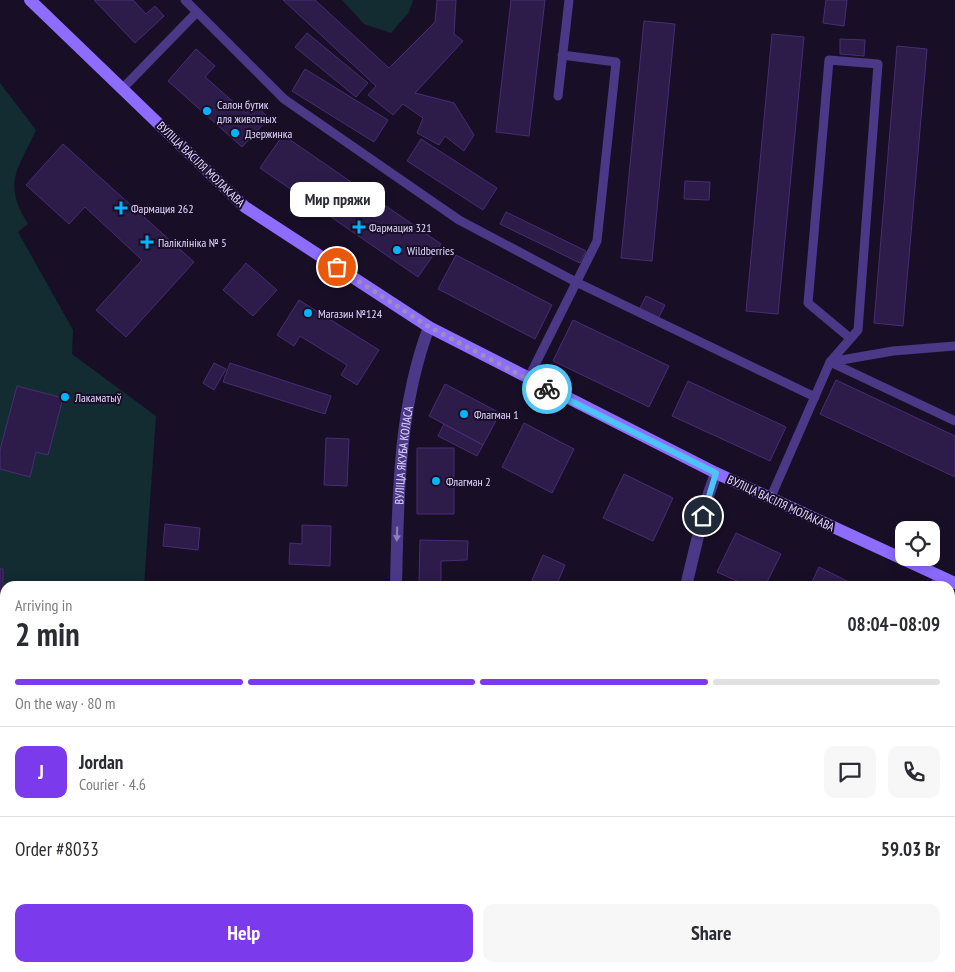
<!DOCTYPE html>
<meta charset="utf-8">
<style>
:root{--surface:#fff;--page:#f7f7f7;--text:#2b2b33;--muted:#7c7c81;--line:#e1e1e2;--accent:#7c3aed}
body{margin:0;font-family:"PT Sans Narrow",sans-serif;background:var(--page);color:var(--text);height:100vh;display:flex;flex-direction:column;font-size:19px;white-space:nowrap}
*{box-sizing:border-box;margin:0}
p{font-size:16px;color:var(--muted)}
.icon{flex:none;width:28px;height:28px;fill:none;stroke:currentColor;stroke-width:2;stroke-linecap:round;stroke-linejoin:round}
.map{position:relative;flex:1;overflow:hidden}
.panel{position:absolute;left:0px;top:581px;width:955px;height:391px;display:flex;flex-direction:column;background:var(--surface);border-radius:15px 15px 0 0;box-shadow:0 2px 12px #0003}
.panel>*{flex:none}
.fabs{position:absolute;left:895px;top:521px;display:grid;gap:10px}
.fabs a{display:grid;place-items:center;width:45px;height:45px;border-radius:10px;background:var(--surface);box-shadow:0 2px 12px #0003;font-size:25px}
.pin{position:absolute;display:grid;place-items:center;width:42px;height:42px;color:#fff;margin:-21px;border:2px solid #fff;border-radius:50%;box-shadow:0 1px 5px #0007}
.courier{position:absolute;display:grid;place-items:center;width:50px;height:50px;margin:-25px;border:4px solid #4fc3f7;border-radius:50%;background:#fff;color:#222;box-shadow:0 1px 6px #0007}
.bubble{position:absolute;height:35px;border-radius:10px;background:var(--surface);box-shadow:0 2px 12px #0003;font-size:16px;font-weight:600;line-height:35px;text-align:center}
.overview em{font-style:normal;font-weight:600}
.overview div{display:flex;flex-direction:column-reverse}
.overview{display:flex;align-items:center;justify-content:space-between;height:85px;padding:0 15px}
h1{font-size:32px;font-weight:600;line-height:38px}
.bar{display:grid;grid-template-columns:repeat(4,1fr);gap:8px 5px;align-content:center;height:60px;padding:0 15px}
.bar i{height:6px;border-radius:4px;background:var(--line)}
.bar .current{background:var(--accent)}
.bar p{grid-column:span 4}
.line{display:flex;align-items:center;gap:12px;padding:0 15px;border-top:1px solid var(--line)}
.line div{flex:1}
.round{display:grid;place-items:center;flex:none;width:52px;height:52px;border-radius:10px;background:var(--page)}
.button{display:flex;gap:10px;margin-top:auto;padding:10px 15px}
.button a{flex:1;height:58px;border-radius:10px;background:var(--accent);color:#fff;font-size:20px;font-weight:600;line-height:58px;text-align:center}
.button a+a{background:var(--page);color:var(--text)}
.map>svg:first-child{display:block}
</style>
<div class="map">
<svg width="955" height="972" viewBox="0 0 955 972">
<rect width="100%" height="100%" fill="#180f27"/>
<path fill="#122c32" d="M342,0H413L409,12L391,33L364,24Z
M0,83L36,130C18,170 2,182 28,224L18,232L73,330L72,354L156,416L144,586H5V687H0Z
M0,808H5V874H0Z"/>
<path fill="#2d1b49" stroke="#492c75" d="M94,0H133L146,14L155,6L164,16L135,43Z
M283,0H315L389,68L435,22L437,0H456L454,34L463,41L415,93L454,103L474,135L464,151L445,136L439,145L417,133L423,118L403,104L393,115L368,95L376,86Z
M511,0H545L529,136L496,132Z
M826,0H847L844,26L823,23Z
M644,21L675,24L652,261L621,258Z
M307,33L368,83L356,97L295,47Z
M772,34L804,37L778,314L746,311Z
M840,39L865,40L864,56L840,54Z
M897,46L927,49L903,326L874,323Z
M196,49L215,66L205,77L246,113L254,104L269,118L242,147L168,81Z
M305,69L388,120L374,142L292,91Z
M283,135L441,244L418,277L260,168Z
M421,139L497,188L483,210L407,161Z
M63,144L194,262L126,337L96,310L142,260L85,207L69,224L26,185Z
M685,181L710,182L709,200L684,199Z
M506,212L586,251L580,263L500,224Z
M456,255L552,305L535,339L438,289Z
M246,263L277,290L253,316L223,290Z
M646,296L665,305L658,319L639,310Z
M299,300L379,350L357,385L341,375L347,365L300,336L294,346L277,335Z
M573,320L669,366L649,407L553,361Z
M214,363L226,369L214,390L203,383Z
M230,363L331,396L325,414L223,382Z
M836,380L955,436V477L820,414Z
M688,381L786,427L770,461L672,416Z
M445,384L500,413L483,445L429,416Z
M17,386L63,398L48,455L36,452L30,477L0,469V450Z
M524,423L574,449L552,493L502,467Z
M444,424L483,445L477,456L438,436Z
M326,438L349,439L347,486L324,485Z
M417,448H454V514H417Z
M624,474L673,498L653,541L603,518Z
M165,524L200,528L198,550L163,546Z
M302,525L331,526L330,566L289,564L290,543L302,544Z
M736,533L781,554L765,586H748L717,572Z
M420,540L468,541L467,560L441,561V586H419Z
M543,555L565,565L556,586H546L532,580Z
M819,567L857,586H810Z
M0,569H3L2,677H0Z
M953,624L955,625V669L950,667V631Z
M950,736L955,739V760L950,758Z
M950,775L955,776V793L950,792Z
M30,968H54V972H30Z
M447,968H455L492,972H447Z
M404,969H425V972H404Z"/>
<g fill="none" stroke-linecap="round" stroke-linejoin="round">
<path stroke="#4b3987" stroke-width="9" d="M185,0L284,99L459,220L576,282L815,397
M122,89L197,12
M558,96L569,0
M830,362L955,421
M830,362L893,351L955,346
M528,379L597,241L616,62L562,55
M770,499L830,362L858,330L878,64L829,60L808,303L850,338
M934,586L939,576
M950,689L955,691
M0,928L5,927
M12,972V968"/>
<g stroke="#4b3987" stroke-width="12">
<path id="s1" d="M396,586C398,500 398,409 429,327"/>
<path d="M686,586L707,499L716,473"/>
<path d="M385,972V968"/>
<path d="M634,972L635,968"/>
</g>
<path stroke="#8d6cff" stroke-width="12" d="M30,0L245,207L429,327L716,473L955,583"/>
</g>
<defs><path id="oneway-solid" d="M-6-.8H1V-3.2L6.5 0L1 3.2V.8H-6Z" transform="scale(1.25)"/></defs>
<use fill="#8f7fbd" href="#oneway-solid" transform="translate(397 534) rotate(92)"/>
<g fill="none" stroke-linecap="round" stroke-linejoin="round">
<path stroke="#9b90b3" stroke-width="5" stroke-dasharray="0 9" d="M337,267L429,327L547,389"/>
<path stroke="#4fc3f7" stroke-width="6" d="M547,389L716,473L703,516"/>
</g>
<g fill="#01b4ff" stroke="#180f27" stroke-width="2">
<circle cx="207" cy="111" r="5"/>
<circle cx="235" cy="133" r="5"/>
<path d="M118.5 200.5h5v5h5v5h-5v5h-5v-5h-5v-5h5z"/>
<path d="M356.5 219.5h5v5h5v5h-5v5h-5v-5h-5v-5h5z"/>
<path d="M144.5 234.5h5v5h5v5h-5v5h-5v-5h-5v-5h5z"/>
<circle cx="397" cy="250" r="5"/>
<circle cx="308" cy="313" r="5"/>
<circle cx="65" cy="397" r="5"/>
<circle cx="464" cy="414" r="5"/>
<circle cx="436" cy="481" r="5"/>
</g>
<g text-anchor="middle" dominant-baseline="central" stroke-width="4" stroke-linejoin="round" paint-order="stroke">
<g font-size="12" fill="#e2d5ff" stroke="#180f27" text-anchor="start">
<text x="217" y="104">Салон бутик<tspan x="217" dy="14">для животных</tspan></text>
<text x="245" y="133">Дзержинка</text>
<text x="131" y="208">Фармация 262</text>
<text x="369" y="227">Фармация 321</text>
<text x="158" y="242">Паліклініка № 5</text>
<text x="407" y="250">Wildberries</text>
<text x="318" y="313">Магазин №124</text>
<text x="75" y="397">Лакаматыў</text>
<text x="474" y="414">Флагман 1</text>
<text x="446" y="481">Флагман 2</text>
</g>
<g font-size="12" fill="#e2d5ff" stroke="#180f27">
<text transform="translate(201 164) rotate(44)">ВУЛІЦА ВАСІЛЯ МОЛАКАВА</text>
<text stroke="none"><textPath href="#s1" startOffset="131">ВУЛІЦА ЯКУБА КОЛАСА</textPath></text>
<text transform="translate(781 503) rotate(25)">ВУЛІЦА ВАСІЛЯ МОЛАКАВА</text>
</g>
</g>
</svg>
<div class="fabs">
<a><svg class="icon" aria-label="locate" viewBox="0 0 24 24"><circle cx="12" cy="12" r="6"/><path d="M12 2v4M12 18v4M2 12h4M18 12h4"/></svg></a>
</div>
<div class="pin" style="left:337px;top:267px;background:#ea580c"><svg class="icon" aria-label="bag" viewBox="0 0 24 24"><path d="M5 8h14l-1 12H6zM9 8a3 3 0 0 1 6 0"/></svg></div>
<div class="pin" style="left:703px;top:516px;background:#1f2937"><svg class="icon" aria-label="home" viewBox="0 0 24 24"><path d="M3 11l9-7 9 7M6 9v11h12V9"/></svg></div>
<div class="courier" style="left:547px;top:389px"><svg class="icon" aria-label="bike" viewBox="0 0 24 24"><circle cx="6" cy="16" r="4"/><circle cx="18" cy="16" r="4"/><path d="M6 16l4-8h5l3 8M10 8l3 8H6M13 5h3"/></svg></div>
<div class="bubble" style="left:290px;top:182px;width:95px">Мир пряжи</div>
<section class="panel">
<div class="overview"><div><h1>2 min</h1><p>Arriving in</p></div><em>08:04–08:09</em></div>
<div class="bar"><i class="current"></i><i class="current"></i><i class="current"></i><i></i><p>On the way · 80 m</p></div>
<div class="line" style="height:90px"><b class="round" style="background:var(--accent);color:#fff">J</b><div><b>Jordan</b><p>Courier · 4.6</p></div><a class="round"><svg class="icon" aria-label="chat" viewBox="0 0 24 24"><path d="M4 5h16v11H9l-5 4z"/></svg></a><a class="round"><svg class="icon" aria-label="phone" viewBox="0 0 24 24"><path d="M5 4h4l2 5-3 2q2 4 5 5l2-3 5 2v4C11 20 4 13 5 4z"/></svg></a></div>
<div class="line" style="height:65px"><div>Order #8033</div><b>59.03 Br</b></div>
<div class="button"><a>Help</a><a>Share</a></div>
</section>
</div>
